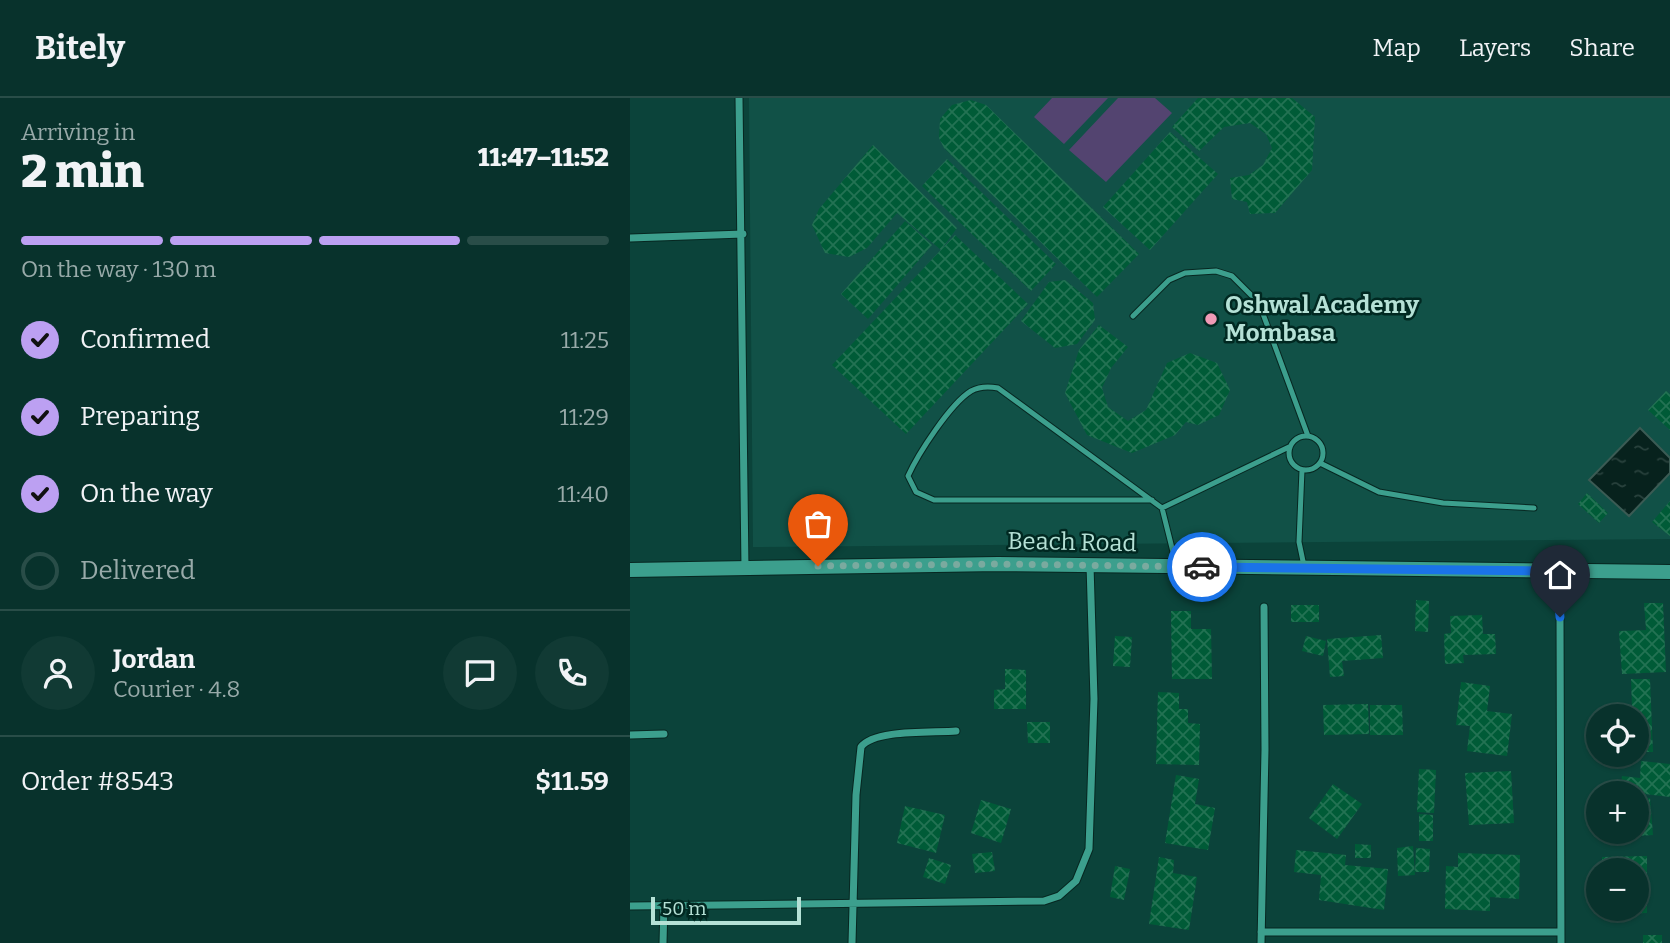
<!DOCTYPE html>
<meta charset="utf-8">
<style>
:root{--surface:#08322c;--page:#113a34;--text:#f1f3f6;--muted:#98aaa9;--line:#294d48;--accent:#bca0f2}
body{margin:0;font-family:Bitter,serif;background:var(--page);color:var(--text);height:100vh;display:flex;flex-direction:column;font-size:26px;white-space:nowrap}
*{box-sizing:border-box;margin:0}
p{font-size:23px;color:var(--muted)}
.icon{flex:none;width:38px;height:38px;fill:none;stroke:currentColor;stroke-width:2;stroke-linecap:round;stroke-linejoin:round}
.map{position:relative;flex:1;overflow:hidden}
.details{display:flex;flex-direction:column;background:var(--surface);width:630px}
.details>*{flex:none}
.controls{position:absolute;left:956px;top:606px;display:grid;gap:14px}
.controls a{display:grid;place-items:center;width:63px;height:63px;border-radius:50%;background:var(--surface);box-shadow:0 2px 5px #0004,0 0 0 2px var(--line);font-size:35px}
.scale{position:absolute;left:21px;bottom:18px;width:150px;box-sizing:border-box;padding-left:7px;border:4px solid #b5e1d6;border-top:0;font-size:19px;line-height:24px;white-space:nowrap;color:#b5e1d6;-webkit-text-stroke:5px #002821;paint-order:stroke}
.pin{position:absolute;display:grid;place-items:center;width:60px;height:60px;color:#fff;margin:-72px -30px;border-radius:50% 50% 50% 0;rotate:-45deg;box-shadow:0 0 7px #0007}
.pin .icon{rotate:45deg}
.courier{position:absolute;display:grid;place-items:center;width:70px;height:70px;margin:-35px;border:5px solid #1a73e8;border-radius:50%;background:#fff;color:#222;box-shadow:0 2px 9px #0007}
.head em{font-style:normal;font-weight:800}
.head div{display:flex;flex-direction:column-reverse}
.head{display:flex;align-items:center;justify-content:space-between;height:119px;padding:0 21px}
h1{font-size:46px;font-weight:800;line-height:52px}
.bar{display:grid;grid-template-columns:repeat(4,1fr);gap:10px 7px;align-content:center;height:84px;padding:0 21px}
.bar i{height:9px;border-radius:5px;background:var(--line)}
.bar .selected{background:var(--accent)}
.bar p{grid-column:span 4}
.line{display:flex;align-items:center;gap:18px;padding:0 21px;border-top:2px solid var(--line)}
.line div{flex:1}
.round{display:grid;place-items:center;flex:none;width:74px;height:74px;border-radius:37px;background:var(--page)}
ol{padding:0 21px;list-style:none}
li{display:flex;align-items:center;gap:21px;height:77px}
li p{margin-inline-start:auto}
li .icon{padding:7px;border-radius:50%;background:var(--accent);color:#111;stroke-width:4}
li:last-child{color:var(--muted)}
li i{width:38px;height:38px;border:4px solid var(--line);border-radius:50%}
header{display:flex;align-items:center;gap:42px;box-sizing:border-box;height:98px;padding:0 35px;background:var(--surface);border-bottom:2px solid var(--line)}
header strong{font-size:33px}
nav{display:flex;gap:38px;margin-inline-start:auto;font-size:24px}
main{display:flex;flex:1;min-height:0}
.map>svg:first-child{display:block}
</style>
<header>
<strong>Bitely</strong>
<nav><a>Map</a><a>Layers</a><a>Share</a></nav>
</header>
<main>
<section class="details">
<div class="head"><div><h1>2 min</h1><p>Arriving in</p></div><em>11:47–11:52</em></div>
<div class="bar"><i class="selected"></i><i class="selected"></i><i class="selected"></i><i></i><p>On the way · 130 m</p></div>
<ol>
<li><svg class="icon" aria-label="check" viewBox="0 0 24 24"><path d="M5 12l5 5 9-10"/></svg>Confirmed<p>11:25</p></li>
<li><svg class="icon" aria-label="check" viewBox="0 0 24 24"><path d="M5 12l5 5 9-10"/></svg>Preparing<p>11:29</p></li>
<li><svg class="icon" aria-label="check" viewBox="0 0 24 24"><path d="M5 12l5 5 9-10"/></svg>On the way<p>11:40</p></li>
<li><i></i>Delivered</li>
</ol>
<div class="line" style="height:126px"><a class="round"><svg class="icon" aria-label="person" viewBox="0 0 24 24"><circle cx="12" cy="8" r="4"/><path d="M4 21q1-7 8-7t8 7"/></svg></a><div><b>Jordan</b><p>Courier · 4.8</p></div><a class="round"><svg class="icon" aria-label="chat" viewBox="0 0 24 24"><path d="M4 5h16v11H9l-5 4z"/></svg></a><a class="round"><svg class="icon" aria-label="phone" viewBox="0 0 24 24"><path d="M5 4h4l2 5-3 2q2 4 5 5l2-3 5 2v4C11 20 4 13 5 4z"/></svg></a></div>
<div class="line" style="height:91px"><div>Order #8543</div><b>$11.59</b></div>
</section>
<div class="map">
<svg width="1040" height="845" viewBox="0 0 1040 845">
<defs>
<pattern id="water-ripples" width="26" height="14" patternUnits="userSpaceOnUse" patternTransform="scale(1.75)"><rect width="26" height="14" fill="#07221d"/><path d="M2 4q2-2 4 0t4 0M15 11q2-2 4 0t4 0" fill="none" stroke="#29423d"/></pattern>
<pattern id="building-cross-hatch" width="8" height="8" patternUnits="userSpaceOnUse" patternTransform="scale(1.75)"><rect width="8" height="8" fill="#005b37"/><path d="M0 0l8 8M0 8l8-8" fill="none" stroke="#237253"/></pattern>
</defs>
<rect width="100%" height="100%" fill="#0b433a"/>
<path fill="#115147" d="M119,0H1040V441L123,449Z"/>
<path fill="#534470" d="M422,0H478L434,46L404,19Z
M488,0H525L542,15L476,84L439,52Z"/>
<path fill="url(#water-ripples)" stroke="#3b5b54" stroke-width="2" d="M1010,330L1040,360V375L999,418L959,382Z"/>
<path fill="url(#building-cross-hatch)" d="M568,0H662L685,19L682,72L645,115L620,116L617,104L602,101L600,80L619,77L633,67L642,50L636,36L620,25L594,29L569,53L542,29Z
M341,2L356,7L509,156L467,199L314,50L309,40L310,21L322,7Z
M540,34L588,76L520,152L473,109Z
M243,47L327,130L311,152L267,115L237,150L219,159L195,155L182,127L189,111Z
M317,61L426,166L401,193L292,88Z
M275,123L302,147L238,221L211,196Z
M325,137L398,206L276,336L202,267Z
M435,182L463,205L465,222L447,246L425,250L391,223L419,184Z
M469,227L498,249L481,270L472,290L478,309L498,323L516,312L537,265L560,255L587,265L600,292L589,317L568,327L556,324L545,337L502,355L457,337L435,295L449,252Z
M1036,293L1040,296V332L1018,312Z
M957,395L978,415L969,425L948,406Z
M1040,403V438L1022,424Z
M786,502L799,503L798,534L785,533Z
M1014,505H1033L1036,574L992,576L989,533L1016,532Z
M661,507H689V524H661Z
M541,513H561V531H581L582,581H542Z
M852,517L853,536H865L866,556L833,557L834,565L815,566L814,536L821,535L820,518Z
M751,537L753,560L712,563L714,578L700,579L697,541Z
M485,538L502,539L500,569L483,568Z
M676,538L696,543L693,558L672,553Z
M375,571L396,572V611H364V592L375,591Z
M1001,581H1020L1023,654H1006V618H977L976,612L1002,611Z
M831,584L860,588L857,613L882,616L877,658L837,653L840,628L826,627Z
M528,594L549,595V611H558V625L570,626L569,667L526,666Z
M738,606L739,636L694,637L693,607Z
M740,607H772L773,637H740Z
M397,624H420V645H398Z
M1011,663L1040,666V699L990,693L992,678L1010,680Z
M789,671L806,672L804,715L787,714Z
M881,673L884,725L839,727L835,675Z
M546,677L569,681L565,706L585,710L578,752L535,745Z
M703,686L732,706L707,741L679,720Z
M1020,700L1023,737L992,739V733H1006V701Z
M351,702L381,711L371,745L341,735Z
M275,708L315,717L306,755L267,745Z
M789,716L803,717V743H789Z
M725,746L741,747V760H725Z
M783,748L785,777L768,778L767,750Z
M786,750L800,751L799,774H785Z
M666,752L716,757L715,767L758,771L754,812L689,802L691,777L664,774Z
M362,754L365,773L345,775L342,756Z
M828,755L890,757L889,801L860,799V813L815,811L816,768L828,769Z
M1017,758V815L980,816V810H1006V772H972V759Z
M529,759L544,762L543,775L567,779L559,832L519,826Z
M299,760L321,767L315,786L293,779Z
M485,768L500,771L494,802L480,799Z
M1013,837H1032V845H1013Z"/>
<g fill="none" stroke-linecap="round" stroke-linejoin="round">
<defs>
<path id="lane" d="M503,218L539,182L555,175L586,173L602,178L629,205L678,338
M659 355a17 17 0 1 1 34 0a17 17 0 1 1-34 0Z
M690,365L749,394L813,405L904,410
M672,372L669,444L674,468
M522,402H304L286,394L278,378C288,356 320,306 341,293C350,288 358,288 368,290L532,410L546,466
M532,410L659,349"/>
<path id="street" d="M109,0L115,470
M0,140L113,136
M926,473L930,518L931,845
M0,637L34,636
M0,808L414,803L429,798L446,783L459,751L464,601L460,467
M631,834H931
M33,845L34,807
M222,845L226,697L231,649C244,631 303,635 326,633
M631,845L635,652L634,509"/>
<path id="secondary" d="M0,472L368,466L1040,474"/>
</defs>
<use href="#lane" stroke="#072721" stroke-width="7"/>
<use href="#street" stroke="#072721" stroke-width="9"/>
<use href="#secondary" stroke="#072721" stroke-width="16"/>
<use href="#lane" stroke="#3c9f8d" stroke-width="5"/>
<use href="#street" stroke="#3c9f8d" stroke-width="7"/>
<use href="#secondary" stroke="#3c9f8d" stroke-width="14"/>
</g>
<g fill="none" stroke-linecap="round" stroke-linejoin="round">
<path stroke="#7aaa9f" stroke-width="7" stroke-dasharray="0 12.6" d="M188,468L368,466L572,469"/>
<path stroke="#1a73e8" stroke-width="9" d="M572,469L926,473L930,519"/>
</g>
<circle fill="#f09ab6" stroke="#002821" stroke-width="2.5" cx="581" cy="221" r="7"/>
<g text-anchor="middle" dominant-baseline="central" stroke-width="5" stroke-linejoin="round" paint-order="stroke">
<g font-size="24" font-weight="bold" fill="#b5e1d6" stroke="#002821" text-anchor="start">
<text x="595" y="207">Oshwal Academy<tspan x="595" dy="28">Mombasa</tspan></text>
</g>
<g font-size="24" fill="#b5e1d6" stroke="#002821">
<text transform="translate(442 444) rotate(1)">Beach Road</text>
</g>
</g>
</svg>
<div class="controls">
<a><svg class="icon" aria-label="locate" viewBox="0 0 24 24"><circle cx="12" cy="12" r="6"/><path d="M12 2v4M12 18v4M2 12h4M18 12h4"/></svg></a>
<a>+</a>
<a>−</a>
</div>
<div class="scale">50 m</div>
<div class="pin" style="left:188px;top:468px;background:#ea580c"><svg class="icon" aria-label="bag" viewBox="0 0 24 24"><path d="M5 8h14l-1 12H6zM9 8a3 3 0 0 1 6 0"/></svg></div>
<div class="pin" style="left:930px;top:519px;background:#1f2937"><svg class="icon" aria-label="home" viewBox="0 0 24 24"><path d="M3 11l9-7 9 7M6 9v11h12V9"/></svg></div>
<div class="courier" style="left:572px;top:469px"><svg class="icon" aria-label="car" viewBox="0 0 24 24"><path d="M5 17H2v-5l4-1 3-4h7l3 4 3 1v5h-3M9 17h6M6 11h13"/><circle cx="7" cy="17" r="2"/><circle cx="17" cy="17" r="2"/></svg></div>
</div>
</main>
